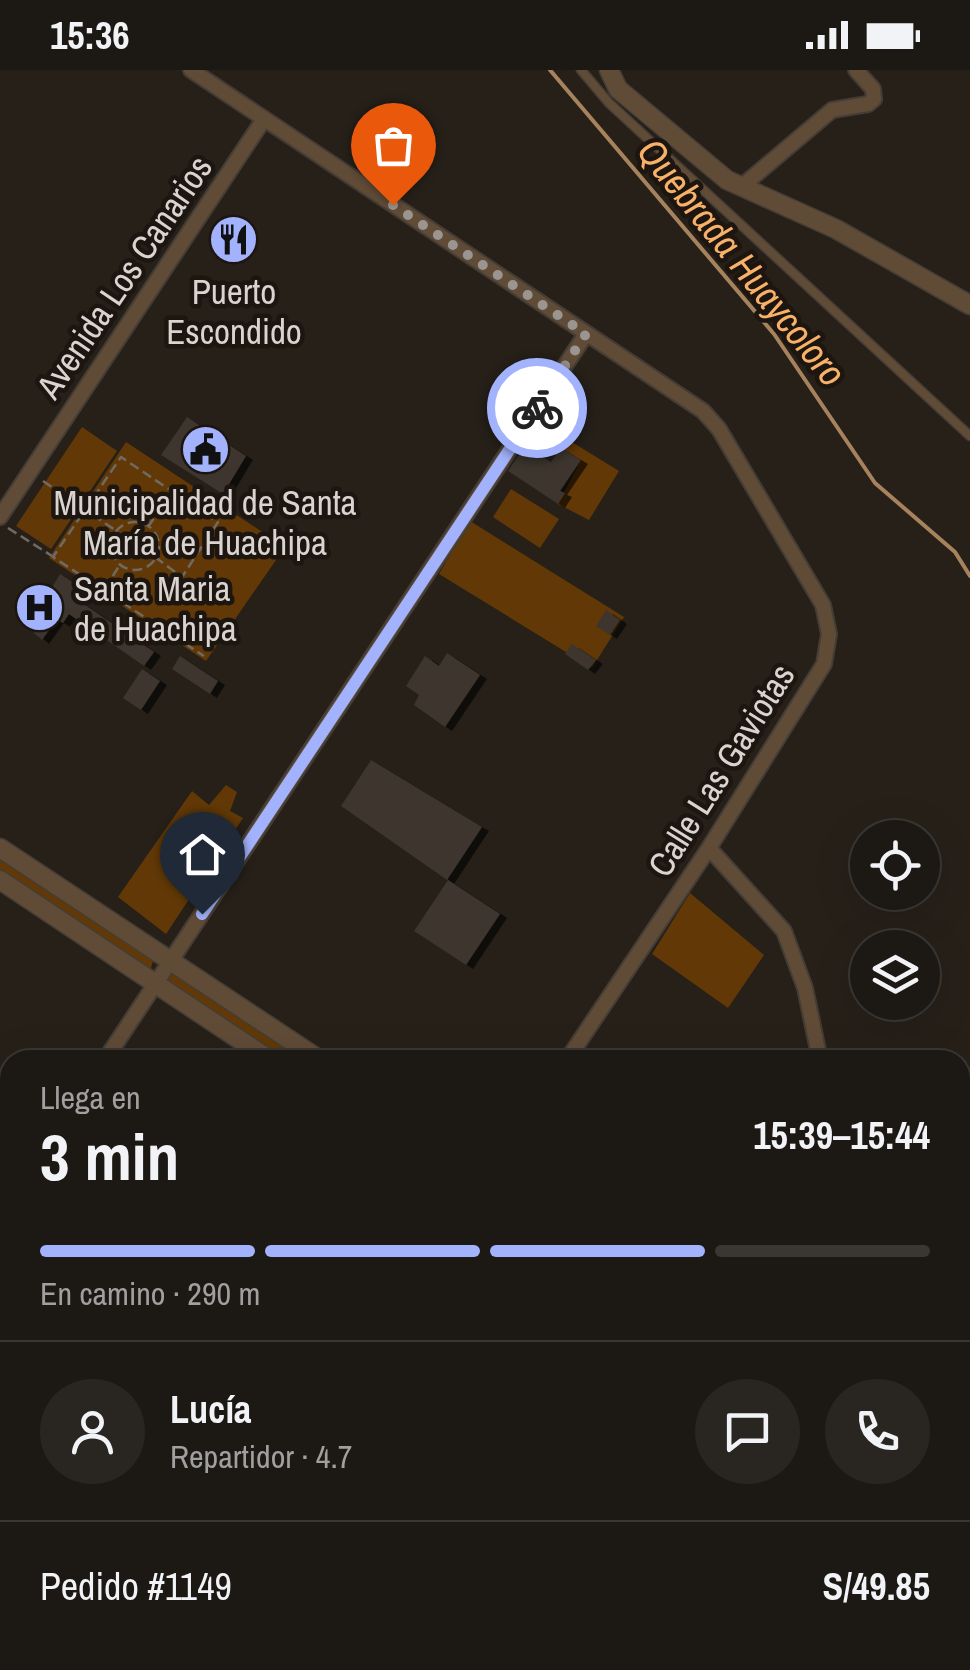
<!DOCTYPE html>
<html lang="es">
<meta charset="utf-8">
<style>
:root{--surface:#1c1813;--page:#292521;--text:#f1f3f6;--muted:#a0a0a0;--line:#3a3733;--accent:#a3b2fd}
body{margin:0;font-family:"Archivo Narrow",sans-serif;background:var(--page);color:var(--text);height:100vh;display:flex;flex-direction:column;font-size:38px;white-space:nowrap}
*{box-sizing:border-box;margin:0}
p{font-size:32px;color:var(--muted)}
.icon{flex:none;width:55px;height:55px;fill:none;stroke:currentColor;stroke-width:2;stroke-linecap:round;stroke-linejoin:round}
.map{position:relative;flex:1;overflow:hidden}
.side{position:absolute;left:0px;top:980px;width:970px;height:620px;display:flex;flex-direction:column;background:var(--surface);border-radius:30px 30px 0 0;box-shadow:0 10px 40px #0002,0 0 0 2px var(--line)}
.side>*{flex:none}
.controls{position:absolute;left:850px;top:750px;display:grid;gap:20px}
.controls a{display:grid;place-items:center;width:90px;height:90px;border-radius:50%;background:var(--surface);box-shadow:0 10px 40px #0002,0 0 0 2px var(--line);font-size:50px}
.pin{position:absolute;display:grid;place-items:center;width:85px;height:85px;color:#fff;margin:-102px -42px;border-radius:50% 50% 50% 0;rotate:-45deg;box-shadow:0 0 10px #0007}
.pin .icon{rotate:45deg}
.courier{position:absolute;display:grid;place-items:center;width:100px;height:100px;margin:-50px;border:8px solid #a3b2fd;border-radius:50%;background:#fff;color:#222;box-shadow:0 2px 12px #0007}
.headline em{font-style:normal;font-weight:700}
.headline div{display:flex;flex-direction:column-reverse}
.headline{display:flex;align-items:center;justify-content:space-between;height:170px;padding:0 40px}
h1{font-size:65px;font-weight:700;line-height:75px}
.bar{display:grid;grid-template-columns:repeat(4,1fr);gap:15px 10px;align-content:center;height:120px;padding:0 40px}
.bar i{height:12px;border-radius:8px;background:var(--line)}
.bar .selected{background:var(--accent)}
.bar p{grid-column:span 4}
.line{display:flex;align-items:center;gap:25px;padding:0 40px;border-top:2px solid var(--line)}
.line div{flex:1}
.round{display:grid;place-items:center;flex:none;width:105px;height:105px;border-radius:52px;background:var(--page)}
.status{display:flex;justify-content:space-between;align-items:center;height:70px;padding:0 50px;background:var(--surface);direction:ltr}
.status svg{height:28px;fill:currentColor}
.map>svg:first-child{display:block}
</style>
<div class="status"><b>15:36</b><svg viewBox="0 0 49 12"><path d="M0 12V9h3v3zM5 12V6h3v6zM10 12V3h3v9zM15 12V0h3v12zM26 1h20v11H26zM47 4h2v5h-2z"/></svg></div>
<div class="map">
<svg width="970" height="1600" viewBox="0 0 970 1600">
<defs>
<filter id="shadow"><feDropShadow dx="7" dy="4" stdDeviation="0" flood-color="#0009"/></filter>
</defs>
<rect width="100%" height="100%" fill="#262019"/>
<path fill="#623906" d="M541,353L619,401L589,450L558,434L581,390L553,373L544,384L530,372Z
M82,357L117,381L51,479L16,456Z
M126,372L285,477L206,591L49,488Z
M511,419L559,449L540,478L493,447Z
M470,451L624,547L592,598L439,504Z
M226,715L237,722L230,741L243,748L166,864L118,827L192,721L209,735Z
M0,787L154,888L150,901L0,803Z
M690,823L764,885L728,938L652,884Z
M172,901L307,990H282L165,913V904Z"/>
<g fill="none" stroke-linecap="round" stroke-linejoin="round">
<path stroke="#a7835d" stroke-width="4" d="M550,0L774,264L875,413L955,482L970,506
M969,1600L970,1598"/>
</g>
<path fill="#3c342e" filter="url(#shadow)" d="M187,347L246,386L223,424L161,385Z
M525,376L551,392L561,378L581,390L560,421L565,423L558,434L508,401Z
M60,504L85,520L78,530L154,582L144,596L69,544L63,553L57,549L42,570L34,563L54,536L44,531Z
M606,540L620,550L610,565L596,556Z
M572,574L596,590L588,600L565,584Z
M447,583L480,605L445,657L414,635L419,625L406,616L425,586L439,596Z
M180,586L218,611L210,624L172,599Z
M142,599L160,611L141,640L123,628Z
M371,690L482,757L447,810L341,736Z
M448,810L500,844L466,895L414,861Z"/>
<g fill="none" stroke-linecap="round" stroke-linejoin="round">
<defs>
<path id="service" d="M581,0L609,33L970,366
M960,1414L970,1421
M960,1444L970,1450"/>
<path id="minor" d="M191,0L703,341L719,359L823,535L829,564L824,594L709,778L567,990
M741,117L832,40L868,34L874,29L873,19L856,0
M0,447L264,49
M709,778L784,861L805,918L820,990
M105,990L586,264
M0,1148L10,1133
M161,1600L168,1590"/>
<path id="tertiary" d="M609,0L618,19L727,110L836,159L970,235
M0,778L320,990
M0,810L270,990
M625,1600L632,1590"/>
</defs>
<use href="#service" stroke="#433d36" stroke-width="11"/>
<use href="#minor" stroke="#433d36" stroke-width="18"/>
<use href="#tertiary" stroke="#433d36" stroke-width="21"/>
<path stroke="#706a64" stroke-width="2.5" stroke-dasharray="10 5" stroke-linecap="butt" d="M43,411L115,460
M111 476a24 24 0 1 1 48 0a24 24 0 1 1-48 0Z
M148,457L171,423
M8,458L52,486
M155,487L182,507L218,452L121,387L53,487L204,586
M105,519L119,496"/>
<use href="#service" stroke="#604b37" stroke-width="8"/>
<use href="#minor" stroke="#604b37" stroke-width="14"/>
<use href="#tertiary" stroke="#604b37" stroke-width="18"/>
</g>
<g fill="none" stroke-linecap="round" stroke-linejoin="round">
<path stroke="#9a9590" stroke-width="10" stroke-dasharray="0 18" d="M393,135L586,264L537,338"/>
<path stroke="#a3b2fd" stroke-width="12" d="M202,844L537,338"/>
</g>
<defs>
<symbol id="restaurant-disc" viewBox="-11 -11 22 22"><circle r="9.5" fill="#a3b2fd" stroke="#1d1610"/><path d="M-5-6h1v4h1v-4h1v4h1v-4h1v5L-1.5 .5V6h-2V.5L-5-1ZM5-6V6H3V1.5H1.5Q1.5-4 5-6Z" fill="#111"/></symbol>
<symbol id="civic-disc" viewBox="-11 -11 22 22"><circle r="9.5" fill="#a3b2fd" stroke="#1d1610"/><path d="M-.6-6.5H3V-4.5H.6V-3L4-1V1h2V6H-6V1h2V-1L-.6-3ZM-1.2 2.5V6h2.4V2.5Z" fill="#111"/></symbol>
<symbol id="hospital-disc" viewBox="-11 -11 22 22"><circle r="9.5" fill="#a3b2fd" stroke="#1d1610"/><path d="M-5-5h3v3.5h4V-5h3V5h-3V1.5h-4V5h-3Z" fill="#111"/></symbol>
</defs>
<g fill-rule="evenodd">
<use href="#restaurant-disc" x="206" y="142" width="55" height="55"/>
<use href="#civic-disc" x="178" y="352" width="55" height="55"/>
<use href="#hospital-disc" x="12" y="510" width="55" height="55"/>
</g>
<g text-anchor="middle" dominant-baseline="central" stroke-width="9" stroke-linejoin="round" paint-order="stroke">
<g font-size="35" fill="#d9d4d0" stroke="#1d1610">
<text transform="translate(124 207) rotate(-56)">Avenida Los Canarios</text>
<text transform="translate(721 700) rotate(-58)">Calle Las Gaviotas</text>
</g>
<g font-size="35" fill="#d9d4d0" stroke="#1d1610">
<text x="234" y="221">Puerto<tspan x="234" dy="40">Escondido</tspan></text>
<text x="205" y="432">Municipalidad de Santa<tspan x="205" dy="40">María de Huachipa</tspan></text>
<text x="74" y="518" text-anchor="start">Santa Maria<tspan x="74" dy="40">de Huachipa</tspan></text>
</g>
<g font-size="38" font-style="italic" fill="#f8b168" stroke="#1d1610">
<text transform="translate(742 192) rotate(51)">Quebrada Huaycoloro</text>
</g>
</g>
</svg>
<div class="controls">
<a><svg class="icon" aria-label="locate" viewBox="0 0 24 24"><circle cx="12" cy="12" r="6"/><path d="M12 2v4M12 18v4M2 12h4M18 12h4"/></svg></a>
<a><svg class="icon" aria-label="layers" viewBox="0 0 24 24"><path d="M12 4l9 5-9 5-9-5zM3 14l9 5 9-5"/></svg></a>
</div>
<div class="pin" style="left:393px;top:135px;background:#ea580c"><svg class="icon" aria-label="bag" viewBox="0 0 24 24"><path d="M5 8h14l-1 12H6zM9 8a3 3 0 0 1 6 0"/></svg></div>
<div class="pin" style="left:202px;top:844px;background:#1f2937"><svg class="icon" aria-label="home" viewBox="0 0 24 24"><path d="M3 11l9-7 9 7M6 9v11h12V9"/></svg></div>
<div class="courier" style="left:537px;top:338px"><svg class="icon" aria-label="bike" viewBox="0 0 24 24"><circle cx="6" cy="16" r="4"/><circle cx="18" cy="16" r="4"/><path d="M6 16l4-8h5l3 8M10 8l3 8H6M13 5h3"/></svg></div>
<section class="side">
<div class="headline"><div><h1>3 min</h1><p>Llega en</p></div><em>15:39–15:44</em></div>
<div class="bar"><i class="selected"></i><i class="selected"></i><i class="selected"></i><i></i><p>En camino · 290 m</p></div>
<div class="line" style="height:180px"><a class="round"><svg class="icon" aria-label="person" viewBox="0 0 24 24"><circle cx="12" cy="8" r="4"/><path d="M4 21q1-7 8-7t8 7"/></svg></a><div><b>Lucía</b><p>Repartidor · 4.7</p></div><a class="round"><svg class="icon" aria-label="chat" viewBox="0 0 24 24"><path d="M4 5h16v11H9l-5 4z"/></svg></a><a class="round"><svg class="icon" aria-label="phone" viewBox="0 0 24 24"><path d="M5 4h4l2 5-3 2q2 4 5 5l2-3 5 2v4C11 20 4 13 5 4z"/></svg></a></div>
<div class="line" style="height:130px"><div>Pedido #1149</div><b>S/49.85</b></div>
</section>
</div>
